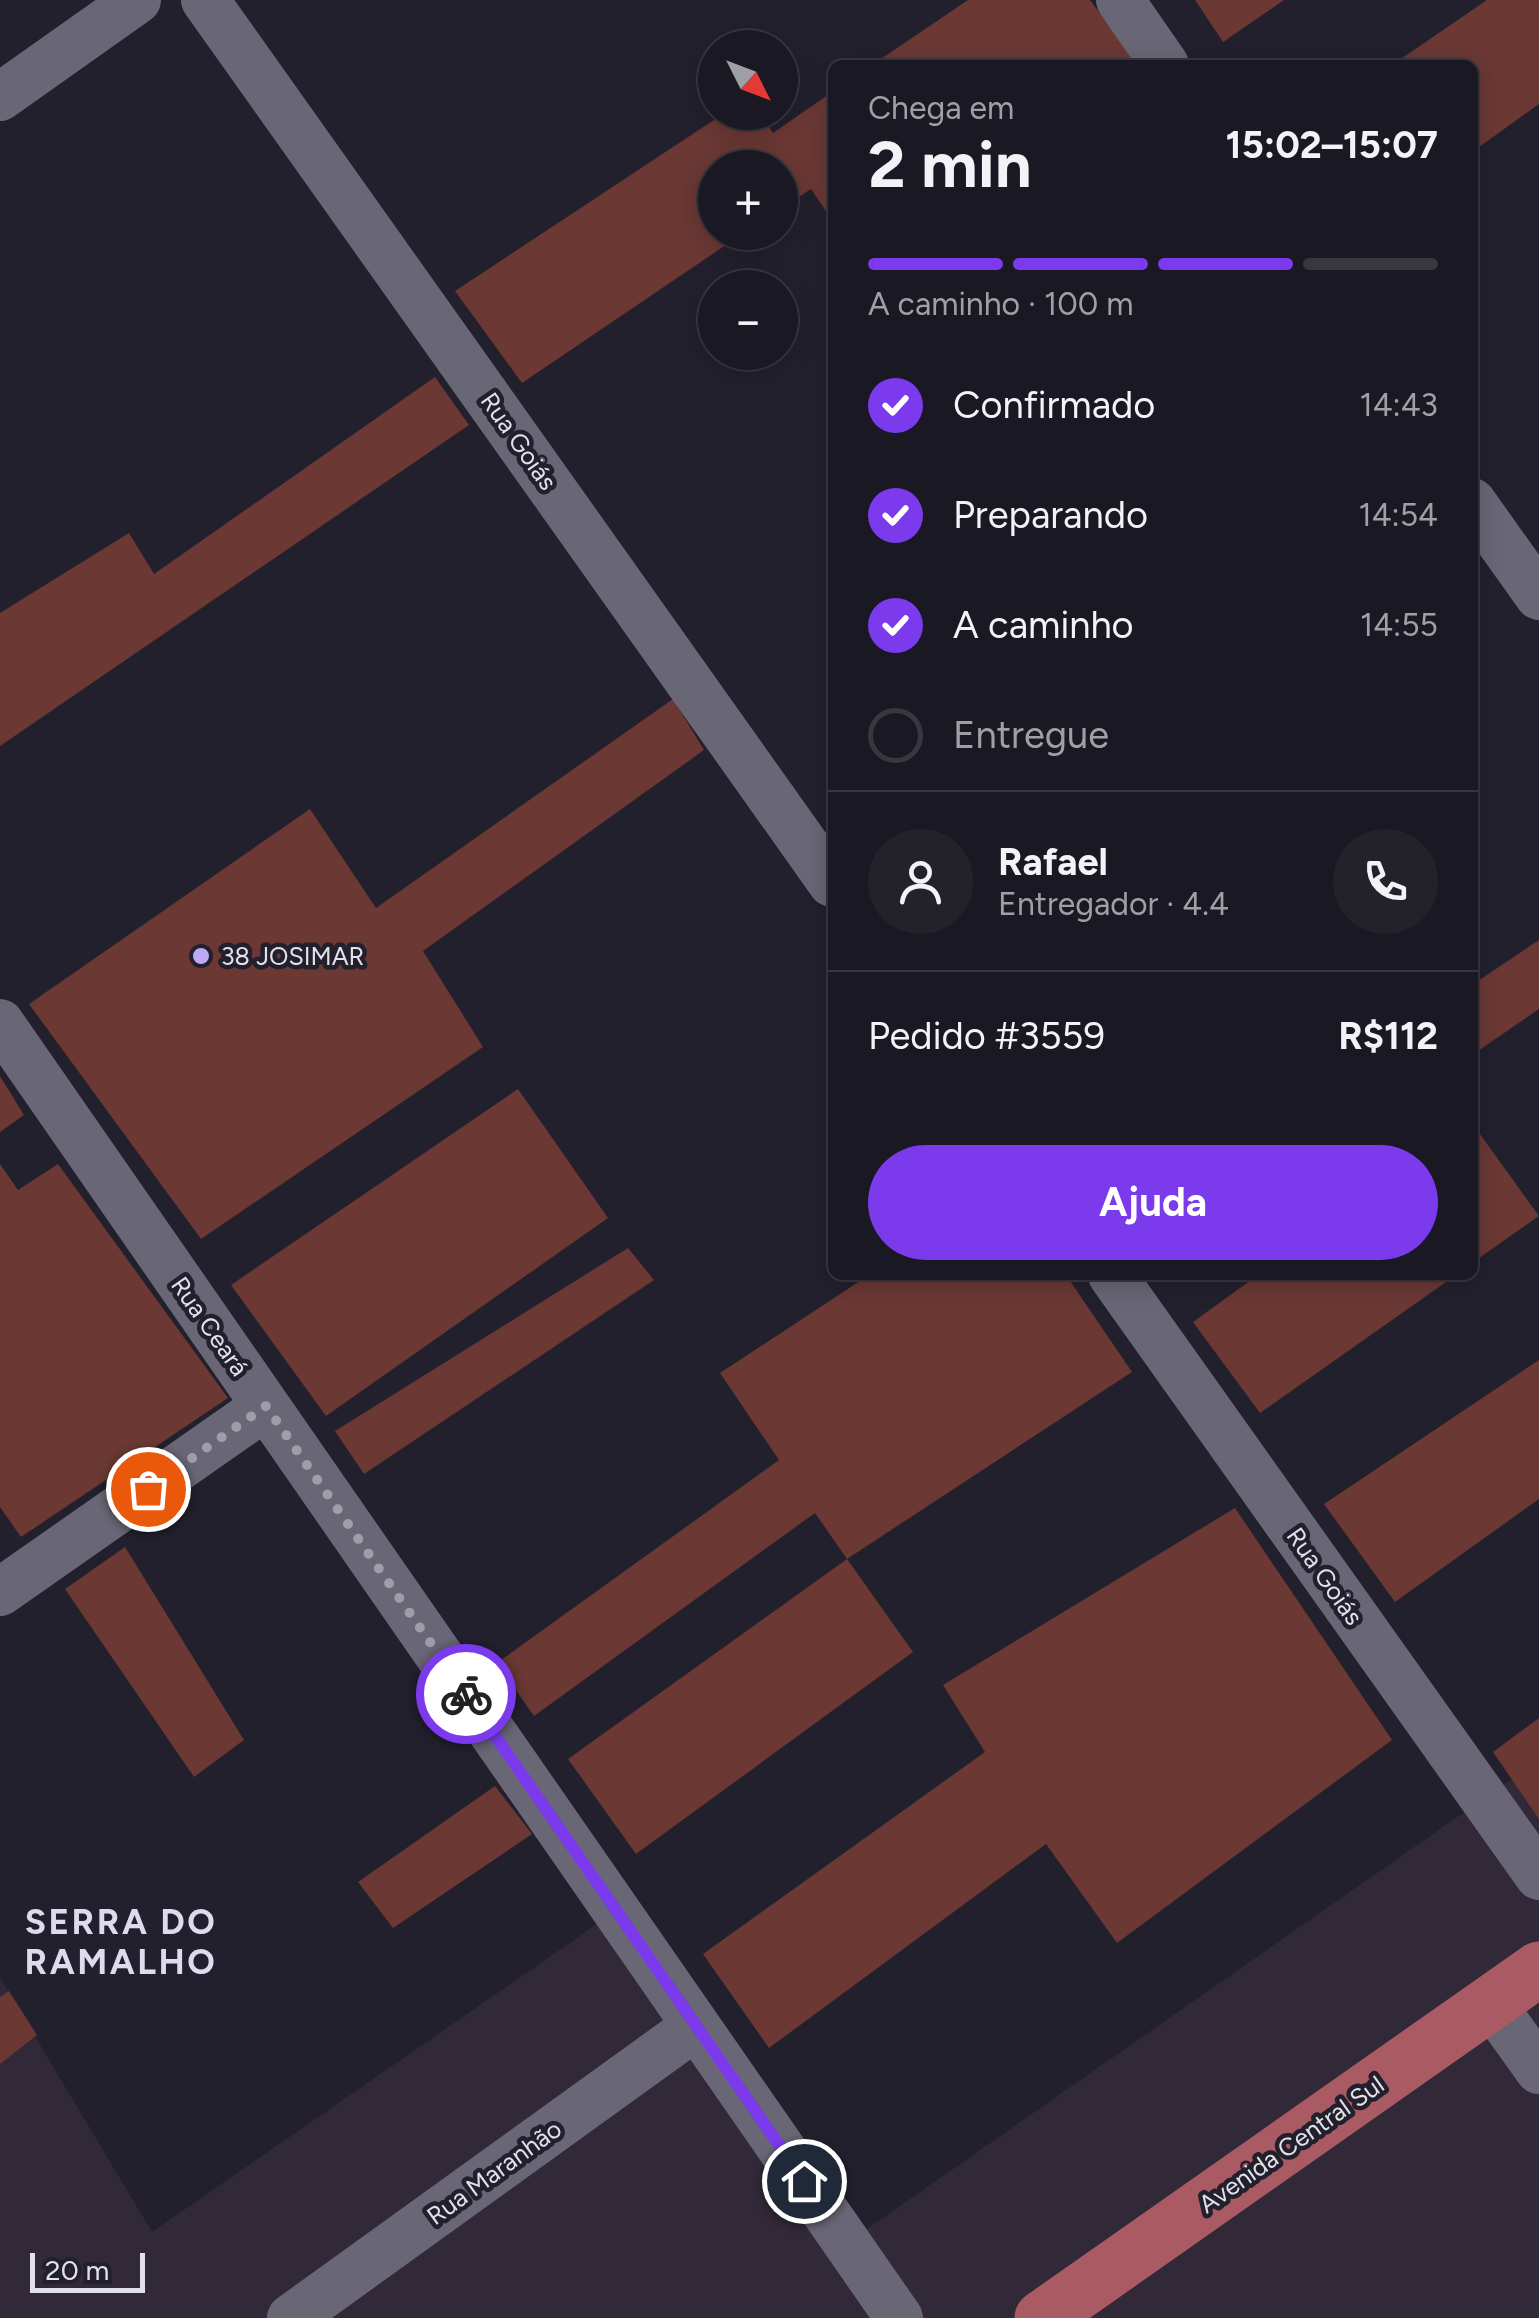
<!DOCTYPE html>
<html lang="pt">
<meta charset="utf-8">
<style>
:root{--surface:#1a1822;--page:#23212a;--text:#f1f3f6;--muted:#9fa0a5;--line:#383740;--accent:#7c3aed}
body{margin:0;font-family:Figtree,sans-serif;background:var(--page);color:var(--text);height:100vh;display:flex;flex-direction:column;font-size:38px;white-space:nowrap}
*{box-sizing:border-box;margin:0}
p{font-size:32px;color:var(--muted)}
.icon{flex:none;width:55px;height:55px;fill:none;stroke:currentColor;stroke-width:2;stroke-linecap:round;stroke-linejoin:round}
.map{position:relative;flex:1;overflow:hidden}
.sheet{position:absolute;left:828px;top:60px;width:650px;height:1220px;display:flex;flex-direction:column;background:var(--surface);border-radius:15px;box-shadow:0 5px 25px #0003,0 0 0 2px var(--line)}
.sheet>*{flex:none}
.needle{width:65px;rotate:132deg}
.controls{position:absolute;left:698px;top:30px;display:grid;gap:20px}
.controls a{display:grid;place-items:center;width:100px;height:100px;border-radius:50%;background:var(--surface);box-shadow:0 5px 25px #0003,0 0 0 2px var(--line);font-size:50px}
.scale{position:absolute;left:30px;bottom:25px;width:115px;box-sizing:border-box;padding-left:10px;border:5px solid #e2e1e9;border-top:0;font-size:28px;line-height:35px;white-space:nowrap;color:#e2e1e9;-webkit-text-stroke:8px #22202d;paint-order:stroke}
.pin{position:absolute;display:grid;place-items:center;width:85px;height:85px;color:#fff;margin:-42px;border:5px solid #fff;border-radius:50%;box-shadow:0 2px 10px #0007}
.courier{position:absolute;display:grid;place-items:center;width:100px;height:100px;margin:-50px;border:8px solid #7c3aed;border-radius:50%;background:#fff;color:#222;box-shadow:0 2px 12px #0007}
.overview em{font-style:normal;font-weight:700}
.overview div{display:flex;flex-direction:column-reverse}
.overview{display:flex;align-items:center;justify-content:space-between;height:170px;padding:0 40px}
h1{font-size:65px;font-weight:700;line-height:75px}
.bar{display:grid;grid-template-columns:repeat(4,1fr);gap:15px 10px;align-content:center;height:120px;padding:0 40px}
.bar i{height:12px;border-radius:8px;background:var(--line)}
.bar .on{background:var(--accent)}
.bar p{grid-column:span 4}
.line{display:flex;align-items:center;gap:25px;padding:0 40px;border-top:2px solid var(--line)}
.line div{flex:1}
.round{display:grid;place-items:center;flex:none;width:105px;height:105px;border-radius:52px;background:var(--page)}
ol{padding:0 40px;list-style:none}
li{display:flex;align-items:center;gap:30px;height:110px}
li p{margin-inline-start:auto}
li .icon{padding:10px;border-radius:50%;background:var(--accent);color:#fff;stroke-width:4}
li:last-child{color:var(--muted)}
li i{width:55px;height:55px;border:5px solid var(--line);border-radius:50%}
.cta{display:flex;gap:20px;margin-top:auto;padding:20px 40px}
.cta a{flex:1;height:115px;border-radius:60px;background:var(--accent);color:#fff;font-size:40px;font-weight:700;line-height:115px;text-align:center}
.map>svg:first-child{display:block}
</style>
<div class="map">
<svg width="1539" height="2318" viewBox="0 0 1539 2318">
<rect width="100%" height="100%" fill="#22202d"/>
<path fill="#322938" d="M1539,1760V2318H0V1978L152,2232L616,1911L847,2243Z"/>
<path fill="#6b3834" d="M968,0H1090L1138,65H872Z
M1195,0H1284L1223,42Z
M1487,0H1539V104L1472,152V65H1392Z
M832,92V220L811,189L780,209V168H715V232H745L522,383L455,291L726,112H759L773,133Z
M435,377L469,425L0,746V613L129,533L154,574Z
M673,699L704,750L423,951L483,1047L201,1239L29,1004L310,809L376,908Z
M1539,940V1009L1472,1055V985Z
M0,1076L24,1115L0,1132Z
M518,1089L608,1218L326,1416L231,1285Z
M1472,1123L1539,1216L1472,1263Z
M0,1164L18,1190L58,1164L228,1398L21,1537L0,1507Z
M628,1248L654,1280L364,1474L335,1431Z
M869,1275H1066L1132,1372L847,1559L913,1652L636,1854L568,1759L847,1559L815,1513L534,1716L497,1663L779,1460L720,1373Z
M1258,1275H1456L1260,1413L1193,1322Z
M1539,1360V1499L1395,1602L1324,1504Z
M1235,1508L1392,1740L1117,1943L1046,1844L769,2048L703,1954L985,1752L943,1685Z
M125,1547L244,1740L194,1777L65,1589Z
M1539,1718V1819L1493,1752Z
M495,1786L532,1834L393,1928L358,1882Z
M9,1991L37,2035L0,2064V1997Z"/>
<g fill="none" stroke-linecap="round" stroke-linejoin="round">
<path stroke="#696675" stroke-width="48" d="M205,0L832,883
M1120,0L1165,65
M0,97L137,0
M1472,502L1539,596
M0,1023L899,2318
M1112,1275L1539,1876
M0,1592L266,1406
M1491,2003L1539,2070
M291,2318L696,2026"/>
<path stroke="#a95a63" stroke-width="55" d="M1042,2318L1539,1969"/>
</g>
<g fill="none" stroke-linecap="round" stroke-linejoin="round">
<path stroke="#9f9da7" stroke-width="10" stroke-dasharray="0 18" d="M148,1489L266,1406L466,1694"/>
<path stroke="#7c3aed" stroke-width="12" d="M466,1694L804,2181"/>
</g>
<circle fill="#bbaaf6" stroke="#22202d" stroke-width="4" cx="201" cy="956" r="10"/>
<g text-anchor="middle" dominant-baseline="central" stroke-width="9" stroke-linejoin="round" paint-order="stroke">
<g font-size="25" fill="#e2e1e9" stroke="#22202d">
<text transform="translate(519 441) rotate(55)">Rua Goiás</text>
<text transform="translate(210 1326) rotate(55)">Rua Ceará</text>
<text transform="translate(1325 1576) rotate(55)">Rua Goiás</text>
<text transform="translate(1291 2144) rotate(-35)">Avenida Central Sul</text>
<text transform="translate(494 2172) rotate(-36)">Rua Maranhão</text>
</g>
<g font-size="25" fill="#e2e1e9" stroke="#22202d" text-anchor="start">
<text x="221" y="956">38 JOSIMAR</text>
</g>
<g font-size="35" font-weight="bold" letter-spacing="2.5" fill="#dedbec" stroke="#22202d">
<text x="121" y="1922">SERRA DO<tspan x="121" dy="40">RAMALHO</tspan></text>
</g>
</g>
</svg>
<div class="controls">
<a><svg class="needle" viewBox="-14 -14 28 28"><path d="M0-13l5 13h-10z" fill="#e53935"/><path d="M0 13l5-13h-10z" fill="#9fa0a5"/></svg></a>
<a>+</a>
<a>−</a>
</div>
<div class="scale">20 m</div>
<div class="pin" style="left:148px;top:1489px;background:#ea580c"><svg class="icon" aria-label="bag" viewBox="0 0 24 24"><path d="M5 8h14l-1 12H6zM9 8a3 3 0 0 1 6 0"/></svg></div>
<div class="pin" style="left:804px;top:2181px;background:#1f2937"><svg class="icon" aria-label="home" viewBox="0 0 24 24"><path d="M3 11l9-7 9 7M6 9v11h12V9"/></svg></div>
<div class="courier" style="left:466px;top:1694px"><svg class="icon" aria-label="bike" viewBox="0 0 24 24"><circle cx="6" cy="16" r="4"/><circle cx="18" cy="16" r="4"/><path d="M6 16l4-8h5l3 8M10 8l3 8H6M13 5h3"/></svg></div>
<section class="sheet">
<div class="overview"><div><h1>2 min</h1><p>Chega em</p></div><em>15:02–15:07</em></div>
<div class="bar"><i class="on"></i><i class="on"></i><i class="on"></i><i></i><p>A caminho · 100 m</p></div>
<ol>
<li><svg class="icon" aria-label="check" viewBox="0 0 24 24"><path d="M5 12l5 5 9-10"/></svg>Confirmado<p>14:43</p></li>
<li><svg class="icon" aria-label="check" viewBox="0 0 24 24"><path d="M5 12l5 5 9-10"/></svg>Preparando<p>14:54</p></li>
<li><svg class="icon" aria-label="check" viewBox="0 0 24 24"><path d="M5 12l5 5 9-10"/></svg>A caminho<p>14:55</p></li>
<li><i></i>Entregue</li>
</ol>
<div class="line" style="height:180px"><a class="round"><svg class="icon" aria-label="person" viewBox="0 0 24 24"><circle cx="12" cy="8" r="4"/><path d="M4 21q1-7 8-7t8 7"/></svg></a><div><b>Rafael</b><p>Entregador · 4.4</p></div><a class="round"><svg class="icon" aria-label="phone" viewBox="0 0 24 24"><path d="M5 4h4l2 5-3 2q2 4 5 5l2-3 5 2v4C11 20 4 13 5 4z"/></svg></a></div>
<div class="line" style="height:130px"><div>Pedido #3559</div><b>R$112</b></div>
<div class="cta"><a>Ajuda</a></div>
</section>
</div>
